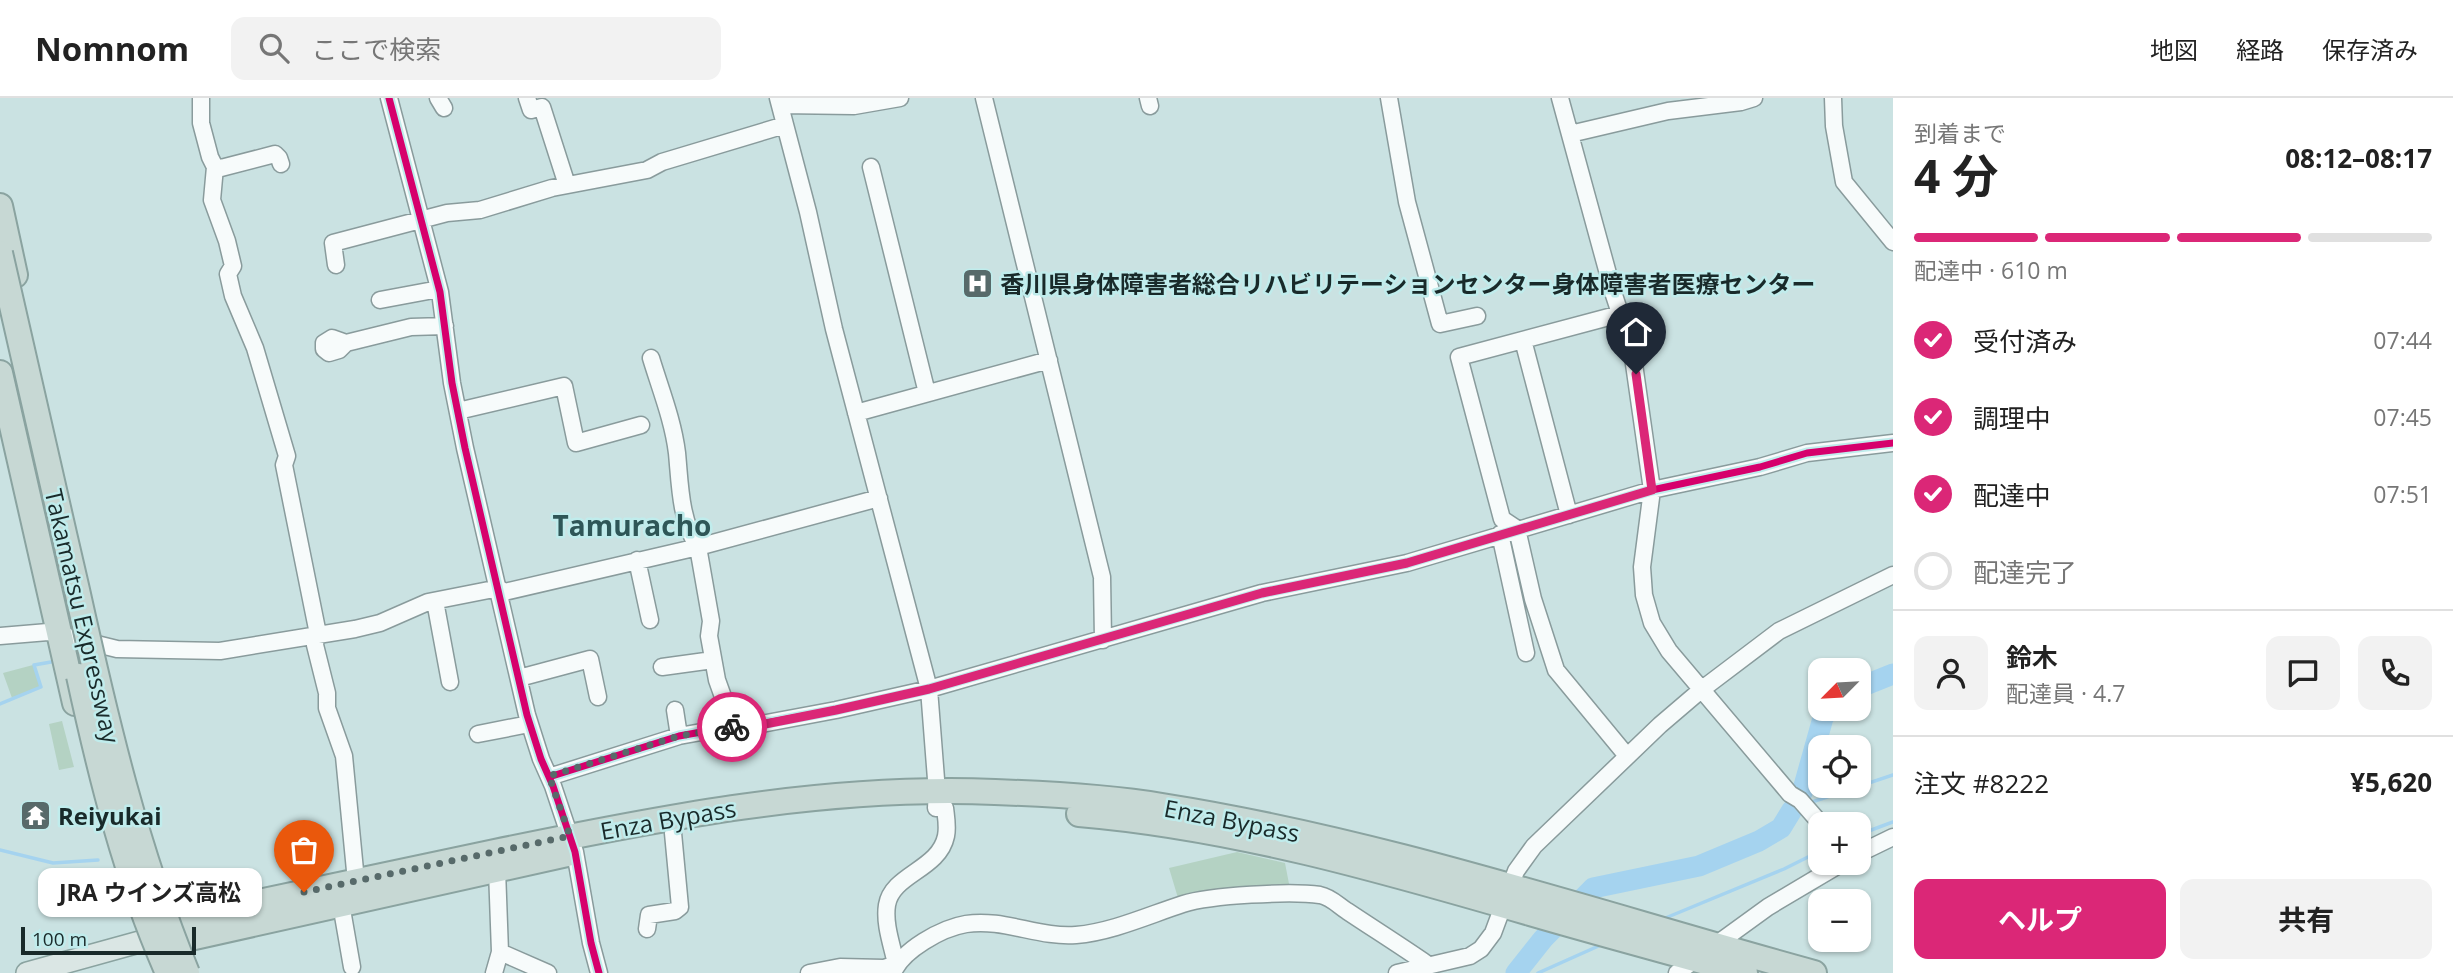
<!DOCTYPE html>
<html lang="ja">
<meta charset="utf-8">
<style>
:root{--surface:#fff;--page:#f2f2f2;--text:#222;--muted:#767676;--line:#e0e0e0;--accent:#db2777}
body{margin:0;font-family:"Open Sans","Noto Sans JP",sans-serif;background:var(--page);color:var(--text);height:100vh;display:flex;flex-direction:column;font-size:26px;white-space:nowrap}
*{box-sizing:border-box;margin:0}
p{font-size:23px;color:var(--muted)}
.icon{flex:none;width:38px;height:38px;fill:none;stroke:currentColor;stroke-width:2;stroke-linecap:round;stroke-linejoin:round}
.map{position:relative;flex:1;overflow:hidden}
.details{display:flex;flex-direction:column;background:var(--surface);width:560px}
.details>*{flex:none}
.needle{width:46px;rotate:246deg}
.fabs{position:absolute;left:1808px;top:560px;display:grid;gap:14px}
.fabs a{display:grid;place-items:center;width:63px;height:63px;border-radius:14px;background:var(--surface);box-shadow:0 2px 5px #0004;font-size:35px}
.scale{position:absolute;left:21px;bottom:18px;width:175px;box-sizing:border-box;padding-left:7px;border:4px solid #192a2a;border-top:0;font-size:19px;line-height:24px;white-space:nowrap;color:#192a2a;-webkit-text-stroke:5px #c0ecec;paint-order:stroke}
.pin{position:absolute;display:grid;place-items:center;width:60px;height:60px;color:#fff;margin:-72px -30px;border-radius:50% 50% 50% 0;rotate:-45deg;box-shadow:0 0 7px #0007}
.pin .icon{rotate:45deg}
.courier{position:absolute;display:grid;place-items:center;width:70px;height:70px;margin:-35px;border:5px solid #db2777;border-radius:50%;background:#fff;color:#222;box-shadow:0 2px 9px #0007}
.bubble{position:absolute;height:49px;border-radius:14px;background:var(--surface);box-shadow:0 2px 5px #0004;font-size:23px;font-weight:700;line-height:49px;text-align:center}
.head em{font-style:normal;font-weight:700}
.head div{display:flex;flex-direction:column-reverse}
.head{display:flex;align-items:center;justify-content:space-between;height:119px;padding:0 21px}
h1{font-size:46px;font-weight:700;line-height:52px}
.bar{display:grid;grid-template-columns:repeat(4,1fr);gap:10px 7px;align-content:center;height:84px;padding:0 21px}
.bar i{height:9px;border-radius:5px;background:var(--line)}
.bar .current{background:var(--accent)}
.bar p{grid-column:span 4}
.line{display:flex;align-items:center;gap:18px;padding:0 21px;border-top:2px solid var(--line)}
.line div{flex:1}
.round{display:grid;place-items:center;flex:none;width:74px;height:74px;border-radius:14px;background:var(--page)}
ol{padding:0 21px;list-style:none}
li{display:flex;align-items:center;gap:21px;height:77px}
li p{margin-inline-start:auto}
li .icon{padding:7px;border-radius:50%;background:var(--accent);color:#fff;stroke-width:4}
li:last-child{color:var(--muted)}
li i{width:38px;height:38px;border:4px solid var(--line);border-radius:50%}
.action{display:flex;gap:14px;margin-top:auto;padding:14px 21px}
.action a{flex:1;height:80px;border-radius:14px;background:var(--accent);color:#fff;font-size:28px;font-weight:700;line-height:80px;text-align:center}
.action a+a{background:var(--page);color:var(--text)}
header{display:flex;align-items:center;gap:42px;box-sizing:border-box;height:98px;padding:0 35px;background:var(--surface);border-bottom:2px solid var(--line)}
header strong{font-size:33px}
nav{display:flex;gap:38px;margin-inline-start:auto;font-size:24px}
.search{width:490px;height:63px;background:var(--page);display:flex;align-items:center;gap:18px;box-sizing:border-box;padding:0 24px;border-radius:14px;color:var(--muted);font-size:26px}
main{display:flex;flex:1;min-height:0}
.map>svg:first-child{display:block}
</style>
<header>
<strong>Nomnom</strong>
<div class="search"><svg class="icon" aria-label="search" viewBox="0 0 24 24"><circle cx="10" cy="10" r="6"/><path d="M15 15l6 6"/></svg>ここで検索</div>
<nav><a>地図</a><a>経路</a><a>保存済み</a></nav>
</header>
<main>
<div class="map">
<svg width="1893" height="875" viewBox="0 0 1893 875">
<rect width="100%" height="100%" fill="#cae2e2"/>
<path fill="#b4d2c3" d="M33,567L41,589L12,600L3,575Z
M62,623L74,669L59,672L49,626Z
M1237,754L1285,765L1290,791L1178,800L1169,770Z"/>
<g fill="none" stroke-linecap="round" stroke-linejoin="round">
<path stroke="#a5d3ef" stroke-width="3.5" d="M0,606L41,589L34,567L51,564
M1809,705L1893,677
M1858,737L1893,724
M0,752L53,765L98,762
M1663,821L1784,771L1820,753
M1538,875L1603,846"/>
<path stroke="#a5d3ef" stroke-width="21" d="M1858,590L1893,576
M1802,695L1823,620L1829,611
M1516,875L1543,841L1593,790L1699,768L1759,743L1781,730L1792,712"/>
<defs>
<path id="minor" d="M201,0V25L210,59L215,69L212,102L227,143L233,168L228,176L233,198L255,250L287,358L284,367L317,531L315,547L327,595V610L344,658L356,783
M389,0L440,194L452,285L465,350L527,617L541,661L553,688L575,754L591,845L599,875
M438,0L444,10
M527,0L531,12L542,9L567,87
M778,0L808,114L834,231L929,591L937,694L936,710
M984,0L1102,479L1103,542
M1148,0L1150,8
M1389,0L1407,104L1440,226L1477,218
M1560,0L1613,194L1632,252L1652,392L1642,469L1644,497L1652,525L1669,553L1790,696L1800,702L1821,726
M1833,0L1834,28L1844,84L1893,144
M780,7L854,8L900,0
M1570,36L1668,13L1741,4L1754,0
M215,69L221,70L275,56L279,60L281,66
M871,69L927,295
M336,167L333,145L447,115L480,112L552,90L647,72L662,64L785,27
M380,202L439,191
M1620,216L1459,259L1502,421L1517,431L1533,501L1556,572L1627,658
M1523,242L1569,417
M346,245L332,240L324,245V251L329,255L339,252L346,245L411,229L445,228
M651,260C660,290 673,322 677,355C680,386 680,422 698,449L711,523L709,538L717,582L727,610L729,629
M458,313L564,288L576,345L641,327
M856,315L1049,262
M1500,436L1526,555
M637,462L650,522
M500,495L698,449L879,400
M435,503L450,584
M0,538L48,534L117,551L220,553L355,531L380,525L428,504L499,490
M662,569L713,562
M519,580L590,561L598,599
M675,612L679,638
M478,636L529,626
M549,679L679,638L729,629L740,630L836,612L929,591L1262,495L1407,465L1652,392L1760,369L1807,355L1893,345
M1858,756L1893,739
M341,806L352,869
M647,831L649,817L675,813L680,809L673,735
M500,854L548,875
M494,875L500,854L497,772
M809,875L840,869L884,870L896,866C892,847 884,826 887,807C892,776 939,772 946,738C948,729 946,719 945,710
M893,875C902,852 942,830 966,826C1003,820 1039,840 1076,837C1112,834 1149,817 1183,806C1211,797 1291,793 1320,797C1331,799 1339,808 1347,813C1374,831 1401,848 1427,866
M1397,875L1470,858L1481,851L1493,835L1516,773L1534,748L1660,627L1701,592L1779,533L1893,477
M1677,875L1768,809L1842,765"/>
<path id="major" d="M27,875L143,843"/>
<path id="highway" d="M0,108L15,177
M0,275L75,605
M1079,716C1233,729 1382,772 1530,815C1602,836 1674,855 1745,875
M152,837L174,822C281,799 388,777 495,754C659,720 826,687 995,694C1050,696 1108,699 1162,708C1384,743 1598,816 1814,875
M154,843L181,842L567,756"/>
</defs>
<use href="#minor" stroke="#899b9c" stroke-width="19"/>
<use href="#major" stroke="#8aa3a0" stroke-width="24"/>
<use href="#highway" stroke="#8aa3a0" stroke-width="28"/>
<use href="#minor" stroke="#f7fbfb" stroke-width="16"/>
<use href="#major" stroke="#dae6e4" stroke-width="21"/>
<use href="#highway" stroke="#c7d8d4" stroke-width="24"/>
<defs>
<path id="highway-bridge" d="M0,155C26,268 51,380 77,492C106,623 136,751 187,875
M79,578C101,679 126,780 168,875"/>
</defs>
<use href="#highway-bridge" stroke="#8aa3a0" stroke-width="28" stroke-linecap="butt"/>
<use href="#highway-bridge" stroke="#c7d8d4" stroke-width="24"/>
<defs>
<path id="cycleway" d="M389,0L440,194L452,285L465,350L527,617L541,661L553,688L575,754L591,845L599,875
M549,679L679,638L729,629L740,630L836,612L929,591L1262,495L1407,465L1652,392L1760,369L1807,355L1893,345"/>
</defs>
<use href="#cycleway" stroke="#c0ecec" stroke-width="11"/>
<use href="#cycleway" stroke="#d6006c" stroke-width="7"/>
</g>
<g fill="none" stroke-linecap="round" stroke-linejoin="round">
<path stroke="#576a6a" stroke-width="7" stroke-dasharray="0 12.6" d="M304,794L570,738L549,678L679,638L732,629"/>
<path stroke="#db2777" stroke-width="9" d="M732,629L740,631L836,612L929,591L1262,495L1407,465L1652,392L1636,276"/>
</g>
<defs>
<symbol id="hospital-square" viewBox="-11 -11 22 22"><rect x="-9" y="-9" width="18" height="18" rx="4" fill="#576a6a" stroke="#c0ecec"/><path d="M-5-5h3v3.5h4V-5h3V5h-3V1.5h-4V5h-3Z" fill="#fff"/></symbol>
<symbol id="temple-square" viewBox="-11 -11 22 22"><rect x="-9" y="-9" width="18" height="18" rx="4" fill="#576a6a" stroke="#c0ecec"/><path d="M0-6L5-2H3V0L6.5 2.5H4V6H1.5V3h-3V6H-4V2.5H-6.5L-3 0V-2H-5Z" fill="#fff"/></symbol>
</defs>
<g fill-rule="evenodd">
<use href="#hospital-square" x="960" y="168" width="35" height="35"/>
<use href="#temple-square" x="18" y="700" width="35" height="35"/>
</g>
<g text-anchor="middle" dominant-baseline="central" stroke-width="5" stroke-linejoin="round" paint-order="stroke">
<g font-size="24" font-weight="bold" fill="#192a2a" stroke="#c0ecec" text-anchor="start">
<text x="1000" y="185">香川県身体障害者総合リハビリテーションセンター身体障害者医療センター</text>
<text x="58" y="717">Reiyukai</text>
</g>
<g font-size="24" fill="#192a2a" stroke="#c0ecec">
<text transform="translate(83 518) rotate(77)">Takamatsu Expressway</text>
<text transform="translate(668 721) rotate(-10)">Enza Bypass</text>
<text transform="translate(1232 722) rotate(11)">Enza Bypass</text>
</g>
<g font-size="28" font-weight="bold" fill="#2e5657" stroke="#c0ecec">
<text x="632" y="427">Tamuracho</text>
</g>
</g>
</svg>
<div class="fabs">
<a><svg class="needle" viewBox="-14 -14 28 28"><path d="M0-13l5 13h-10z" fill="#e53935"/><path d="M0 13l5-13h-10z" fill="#767676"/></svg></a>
<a><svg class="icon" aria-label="locate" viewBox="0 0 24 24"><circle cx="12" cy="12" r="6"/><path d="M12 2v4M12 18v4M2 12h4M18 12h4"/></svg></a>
<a>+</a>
<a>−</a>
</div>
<div class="scale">100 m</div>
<div class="pin" style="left:304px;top:794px;background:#ea580c"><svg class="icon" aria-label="bag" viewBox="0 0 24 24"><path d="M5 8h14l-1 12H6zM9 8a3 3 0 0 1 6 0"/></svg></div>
<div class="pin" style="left:1636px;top:276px;background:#1f2937"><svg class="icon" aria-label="home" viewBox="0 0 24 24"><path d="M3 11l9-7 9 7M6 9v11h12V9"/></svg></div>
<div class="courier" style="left:732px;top:629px"><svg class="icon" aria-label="bike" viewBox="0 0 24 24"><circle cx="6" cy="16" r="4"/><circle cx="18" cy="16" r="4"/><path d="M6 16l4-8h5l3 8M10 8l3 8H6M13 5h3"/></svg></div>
<div class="bubble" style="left:38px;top:770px;width:224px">JRA ウインズ高松</div>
</div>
<section class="details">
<div class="head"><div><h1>4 分</h1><p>到着まで</p></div><em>08:12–08:17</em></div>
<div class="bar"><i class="current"></i><i class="current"></i><i class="current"></i><i></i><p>配達中 · 610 m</p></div>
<ol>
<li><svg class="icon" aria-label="check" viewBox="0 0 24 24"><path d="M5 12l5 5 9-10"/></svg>受付済み<p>07:44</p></li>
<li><svg class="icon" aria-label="check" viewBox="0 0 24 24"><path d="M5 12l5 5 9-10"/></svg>調理中<p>07:45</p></li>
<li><svg class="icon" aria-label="check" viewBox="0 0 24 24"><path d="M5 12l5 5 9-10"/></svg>配達中<p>07:51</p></li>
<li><i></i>配達完了</li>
</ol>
<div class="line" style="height:126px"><a class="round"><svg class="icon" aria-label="person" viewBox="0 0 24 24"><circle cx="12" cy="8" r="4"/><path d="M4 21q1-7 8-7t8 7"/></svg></a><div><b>鈴木</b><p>配達員 · 4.7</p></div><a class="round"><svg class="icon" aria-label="chat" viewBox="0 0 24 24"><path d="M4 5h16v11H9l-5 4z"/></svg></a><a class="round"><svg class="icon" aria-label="phone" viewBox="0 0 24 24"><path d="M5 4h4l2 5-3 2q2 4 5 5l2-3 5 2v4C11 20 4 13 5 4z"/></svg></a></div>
<div class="line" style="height:91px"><div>注文 #8222</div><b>¥5,620</b></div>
<div class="action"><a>ヘルプ</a><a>共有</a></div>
</section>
</main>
